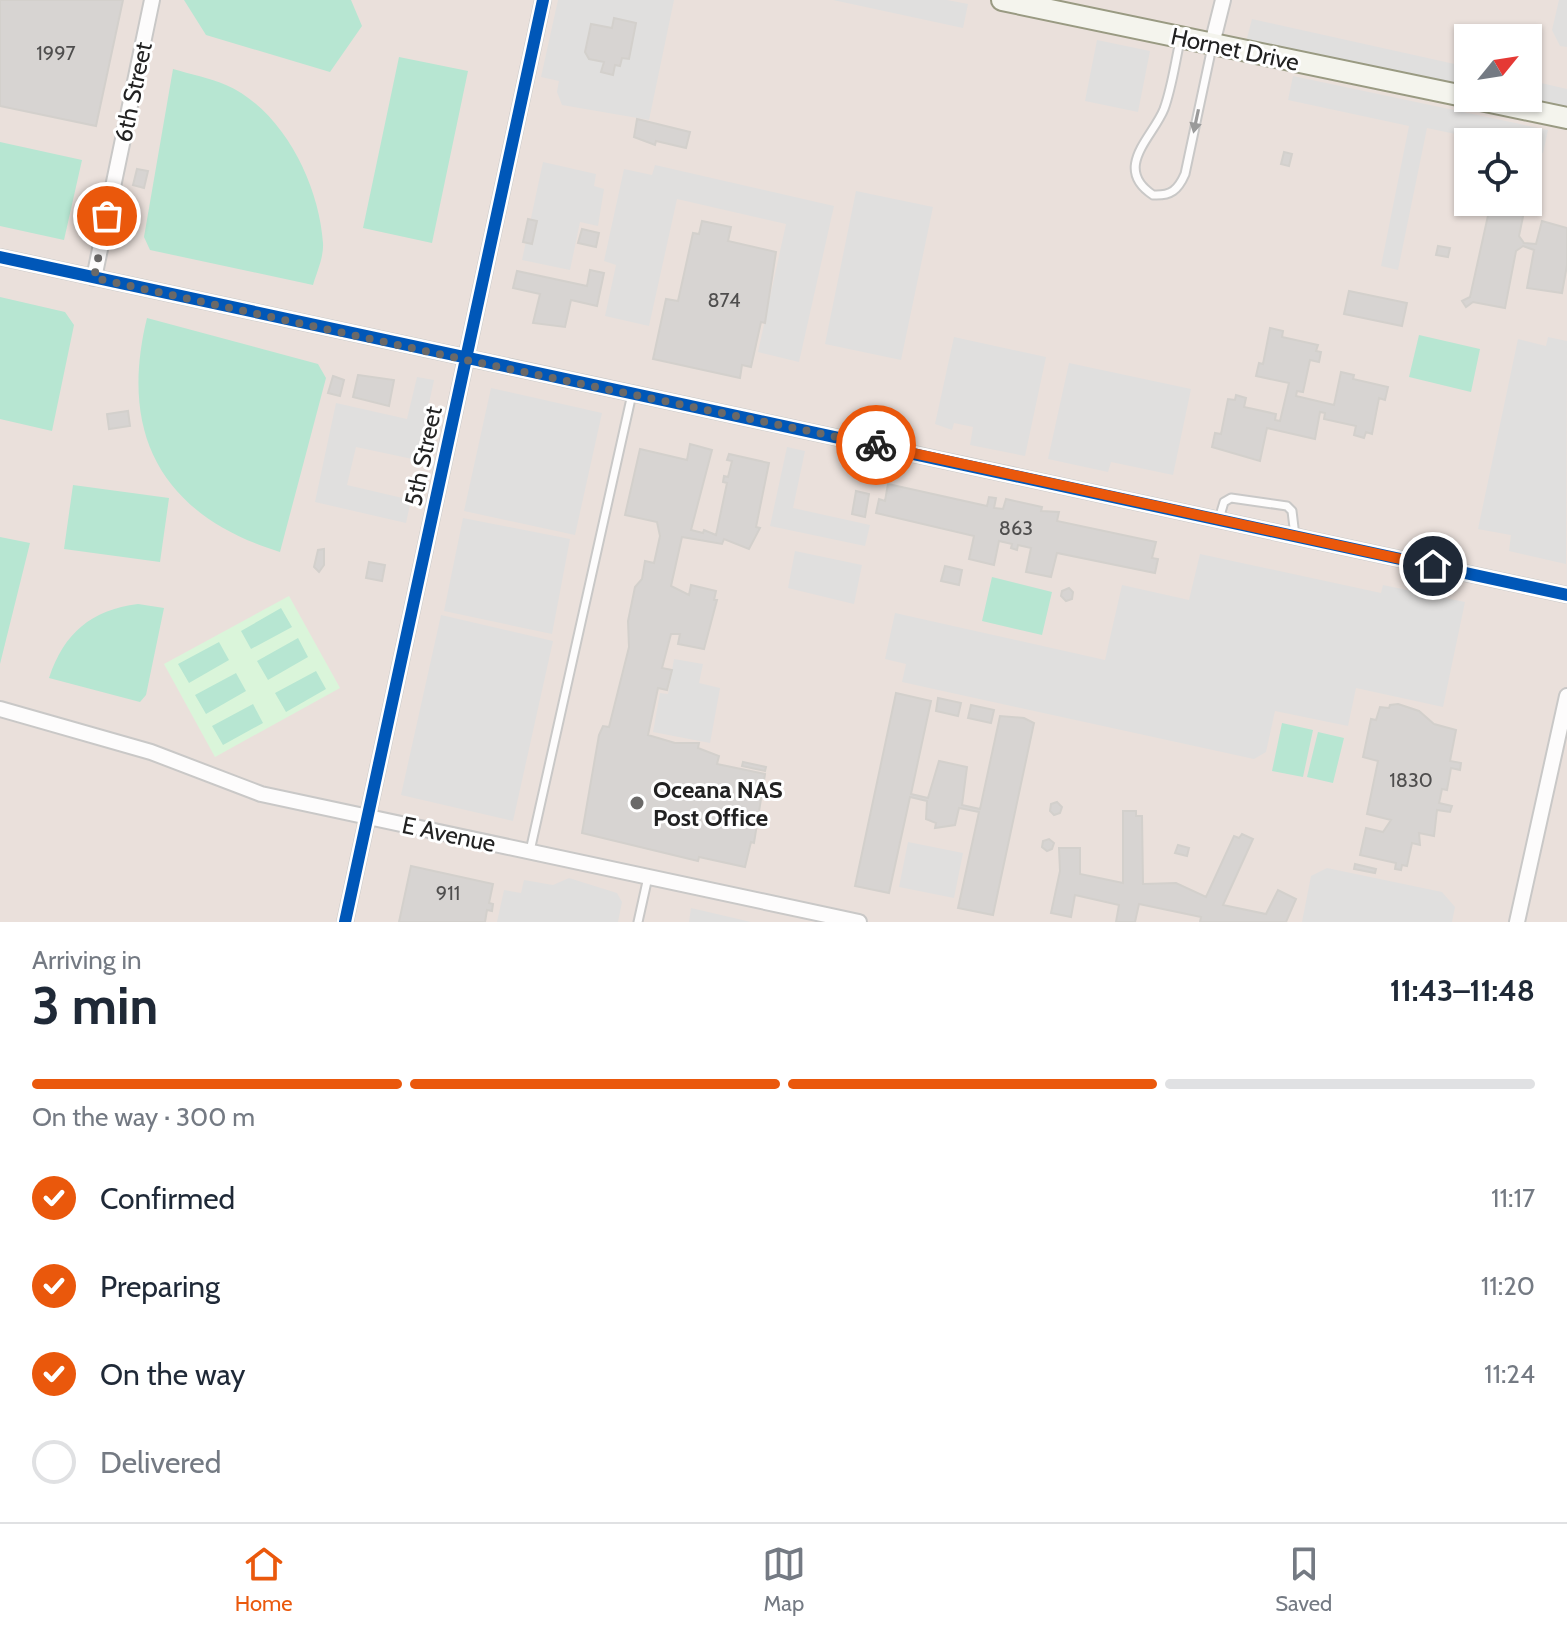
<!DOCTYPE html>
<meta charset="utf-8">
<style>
:root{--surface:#fff;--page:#f2f2f3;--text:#1f2937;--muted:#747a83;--line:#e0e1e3;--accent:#ea580c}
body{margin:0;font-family:Cabin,sans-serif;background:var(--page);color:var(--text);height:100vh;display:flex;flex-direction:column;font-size:30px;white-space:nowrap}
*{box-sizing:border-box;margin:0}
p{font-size:26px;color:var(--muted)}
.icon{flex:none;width:44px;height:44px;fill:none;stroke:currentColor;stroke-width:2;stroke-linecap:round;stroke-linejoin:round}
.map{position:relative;height:922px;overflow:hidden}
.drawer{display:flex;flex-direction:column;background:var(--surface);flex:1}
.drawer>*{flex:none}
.needle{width:52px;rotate:60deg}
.tools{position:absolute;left:1454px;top:24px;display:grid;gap:16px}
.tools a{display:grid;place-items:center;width:88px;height:88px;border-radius:0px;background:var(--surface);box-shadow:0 2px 6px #0004;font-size:40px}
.pin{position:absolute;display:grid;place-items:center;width:68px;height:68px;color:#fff;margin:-34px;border:4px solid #fff;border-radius:50%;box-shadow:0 2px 8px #0007}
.courier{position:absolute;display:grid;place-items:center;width:80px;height:80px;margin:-40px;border:6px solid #ea580c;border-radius:50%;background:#fff;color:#222;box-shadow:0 2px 10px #0007}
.overview em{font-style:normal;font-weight:700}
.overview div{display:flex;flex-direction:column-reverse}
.overview{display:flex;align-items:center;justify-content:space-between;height:136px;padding:0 32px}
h1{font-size:52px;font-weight:700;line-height:60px}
.bar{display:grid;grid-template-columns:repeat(4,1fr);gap:12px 8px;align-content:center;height:96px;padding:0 32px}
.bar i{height:10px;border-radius:6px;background:var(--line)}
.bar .on{background:var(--accent)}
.bar p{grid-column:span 4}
ol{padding:0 32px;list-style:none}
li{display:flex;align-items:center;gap:24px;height:88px}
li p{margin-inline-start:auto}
li .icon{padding:8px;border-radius:50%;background:var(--accent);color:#fff;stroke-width:4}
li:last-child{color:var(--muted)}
li i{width:44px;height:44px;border:4px solid var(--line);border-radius:50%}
.tab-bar{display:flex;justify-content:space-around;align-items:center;height:112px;border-top:2px solid var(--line);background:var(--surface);font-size:22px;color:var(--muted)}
.tab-bar a{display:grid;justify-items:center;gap:4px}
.tab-bar .on{color:var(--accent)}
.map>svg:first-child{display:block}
</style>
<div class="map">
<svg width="1567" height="922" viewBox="0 0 1567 922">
<rect width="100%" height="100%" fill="#f0eeeb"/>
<path fill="#eae0db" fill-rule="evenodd" d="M0,0H1567V922H0ZM1468,38H1528V98H1468ZM1468,142H1528V202H1468Z"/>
<path fill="#daf5da" d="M289,596L340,688L215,757L164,664Z"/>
<path fill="#b7e6d2" d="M184,0H351L362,26L330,72L206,35Z
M399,57L468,71L432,243L363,228Z
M173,69C190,74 210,78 226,85C283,110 319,184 323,243C324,256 317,272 313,285L150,250L144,237Z
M0,142L82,160L64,240L0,226Z
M0,297L65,312L74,325L52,431L0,419Z
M147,318L318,364L326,378L280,552C163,516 118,436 147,318Z
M1419,335L1480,349L1471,392L1409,377Z
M73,485L169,498L160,562L64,549Z
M0,537L30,543L0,664Z
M992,577L1052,592L1042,635L982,621Z
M138,604L164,608L146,695L140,702L49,678C64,633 91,610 138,604Z
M281,608L292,627L251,649L241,631Z
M298,638L308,657L268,680L257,661Z
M219,642L229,660L189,683L178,664Z
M316,671L326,689L286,712L275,693Z
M236,673L246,691L206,714L195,695Z
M253,704L263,723L223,745L212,726Z
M1282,723L1313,730L1303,777L1272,771Z
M1318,732L1344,738L1333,783L1307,777Z"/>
<path fill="#e0dfde" d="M558,0H674L649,120L562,105L557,92L559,81L541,77Z
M833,0H947L968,4L963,28Z
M1559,0H1567V47L1560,46L1552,30Z
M1252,19L1468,67V90L1246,42Z
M1097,40L1150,51L1138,112L1085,101Z
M1293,76L1548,130L1543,153L1528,149V142H1493L1427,128L1398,270L1381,266L1409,126L1288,100Z
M1528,80L1567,89V111L1506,98H1528Z
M543,162L596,174L594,186L604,189L598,226L580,222L570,270L522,260Z
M655,165L834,206L799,362L758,352L786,224L677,199L649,326L605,316L616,265L604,261L624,169L652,175Z
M856,191L933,207L901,360L825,344Z
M954,337L1046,357L1025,456L970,445L973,427L954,423L952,430L935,424Z
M1548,337L1567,341L1566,564L1509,551L1511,535L1478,529L1518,339L1546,346Z
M1069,363L1191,389L1173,475L1111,462L1108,472L1048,459Z
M417,377L434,380L417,460L356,447L347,485L411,500L406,523L315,502L336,403L407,419Z
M491,388L602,413L575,535L464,511Z
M787,447L805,451L793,508L870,525L865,546L770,526Z
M463,518L570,539L552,634L444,611Z
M795,551L862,565L854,604L788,588Z
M1200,554L1381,593L1383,585L1465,602L1443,707L1356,688L1348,726L1275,711L1266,752L1254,759L902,682L906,664L885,659L895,613L1105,660L1122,585L1189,600Z
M441,615L553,641L513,821L401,795Z
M674,659L703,664L699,683L720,688L710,743L653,732L660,693L668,694Z
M908,842L963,853L954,898L899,887Z
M1327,868L1442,892L1455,907L1452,922H1302L1311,876Z
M569,878L617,893L622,902L618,922H497L504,890L521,893L524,880L553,885Z
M691,908L751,922H689Z"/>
<path fill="#d7d4d2" stroke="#d3d0cc" stroke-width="2" d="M0,0H123L96,126L0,106Z
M614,18L636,23L629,59L622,58L620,66L615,65L613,75L601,72L604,62L589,59L585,52L591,24L612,28Z
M637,119L690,132L686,148L656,141L655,145L634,137Z
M1284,152L1292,154L1289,166L1281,164Z
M137,169L148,171L144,188L133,185Z
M1491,202H1526L1519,236L1524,243L1536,244L1542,221L1567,228V265L1562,293L1527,288L1534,250L1523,246L1516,251L1505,308L1473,302L1466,307L1462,301L1470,297Z
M528,219L537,221L532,244L523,242Z
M702,221L731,227L728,241L776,252L765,323L761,322L751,367L742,365L740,378L653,359L666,299L678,301L693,233L699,234Z
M582,229L599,233L596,247L578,243Z
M1438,246L1450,248L1448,257L1436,255Z
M590,270L604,273L597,306L571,300L565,327L533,323L540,294L513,288L517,271L587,286Z
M1349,291L1407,303L1402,326L1344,314Z
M1270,328L1283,331L1282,337L1318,345L1316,351L1321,352L1319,362L1310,360L1303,392L1297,391L1296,396L1334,405L1341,372L1354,375L1353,379L1388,387L1385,400L1379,398L1372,434L1366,432L1364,438L1354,435L1356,426L1324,419L1325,413L1320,412L1315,439L1267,428L1260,461L1212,447L1215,433L1221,434L1228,399L1235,400L1236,395L1246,398L1244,407L1276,414L1275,420L1280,421L1289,383L1256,376L1259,363L1263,364Z
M358,375L394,380L389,406L353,397Z
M333,376L344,380L340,396L328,393Z
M128,411L130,426L109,429L107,414Z
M690,444L712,450L691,530L703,533L704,530L716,535L727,483L723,482L724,476L728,477L732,461L727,460L729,454L769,463L756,527L760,528L749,549L724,539L722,544L682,537L671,586L689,595L691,585L716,591L714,600H717L704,649L678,644L680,634H671L662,668L672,670L667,690L658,688L648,735L675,743H699L698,748L719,756L717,764L765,774L754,843L751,842L745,867L699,857L698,861L582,833L599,735L603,726L609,727L629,647L628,621L635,587L642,579L645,561L654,563L660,536L657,522L625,515L640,449L687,460Z
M888,484L987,506L989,497L996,498L994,508L1003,509L1006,499L1042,507L1041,511L1059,512L1057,521L1156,542L1152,558L1158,559L1155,573L1057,553L1051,577L1026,572L1031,548L1018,545L1017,550L1011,548L1012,544L999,541L994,565L969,559L974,536L876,513L879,499L885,501Z
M856,491L869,494L865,517L852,514Z
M324,549V565L319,572L314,567L318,550Z
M369,562L385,565L382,581L366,578Z
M945,566L962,570L959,585L941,581Z
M1069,588L1073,592L1072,599L1066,601L1061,596L1062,591Z
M896,693L931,701L911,794L928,798L939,761L967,767L962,805L980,809L1000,716L1024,718L1034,723L993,915L958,908L979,812L959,808L955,825L935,828L936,823L926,819L927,801L910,797L889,893L855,886Z
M938,698L961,703L958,716L936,711Z
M1398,704L1419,711L1434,724L1456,730L1450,761L1461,763L1460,770L1451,768L1447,790L1442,789L1439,803L1452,806L1450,812L1437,810L1434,836L1419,833L1420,845L1412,843L1407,866L1402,865L1401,870L1395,869L1396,863L1360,855L1366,828L1383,832L1391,820L1367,814L1378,761L1363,757L1371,719L1376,720L1380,707L1389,708L1390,705Z
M971,705L994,710L991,723L968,718Z
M743,762L766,767L765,771L742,766Z
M1057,802L1062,807L1060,813L1054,815L1050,811L1051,804Z
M1123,811H1136V816H1142L1143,884L1176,883L1206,897L1234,836L1239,838L1242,834L1253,839L1223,905L1266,914L1278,890L1296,899L1286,922H1200L1201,917L1139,904L1135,922H1116L1119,905L1075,895L1071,917L1051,913L1060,871L1059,848H1080V874L1123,883Z
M1049,839L1054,843L1052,849L1047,851L1042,847L1043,841Z
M1178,845L1189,848L1187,856L1175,853Z
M1355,864L1376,869L1375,873L1354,869Z
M411,866L493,884L489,903L493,904L492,911L487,910L485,922H399Z"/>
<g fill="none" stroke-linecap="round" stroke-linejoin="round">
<defs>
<path id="service" d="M1180,41C1175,63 1172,87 1164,109C1153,137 1112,168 1153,195C1171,196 1178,190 1185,174L1212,47
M1219,519L1224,502L1231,498L1287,506L1292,511L1295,536
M530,851L632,394
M638,922L648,877"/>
<path id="minor" d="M1212,44L1223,0
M0,257L1567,595
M94,278L152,0
M0,709L151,752L261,794L859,922
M345,922L543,0
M1517,922L1567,696"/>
<path id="secondary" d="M1002,0L1468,97
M1471,98L1567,118"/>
</defs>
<use href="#service" stroke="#c9c8c7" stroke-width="11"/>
<use href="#minor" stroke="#c9c8c7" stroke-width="18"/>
<use href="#secondary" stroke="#999a82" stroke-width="24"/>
<use href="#service" stroke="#fdfcfc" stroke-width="7"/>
<use href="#minor" stroke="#fdfcfc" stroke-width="14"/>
<use href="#secondary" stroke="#f4f4ed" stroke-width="20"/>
<defs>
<path id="cycleway" d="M0,257L1567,595
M345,922L543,0"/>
</defs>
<use href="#cycleway" stroke="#fff" stroke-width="17"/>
<use href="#cycleway" stroke="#0057b8" stroke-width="12"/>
</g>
<defs><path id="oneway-solid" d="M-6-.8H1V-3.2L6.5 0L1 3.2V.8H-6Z" transform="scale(2)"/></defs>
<use fill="#9a9a9a" href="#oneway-solid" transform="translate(1196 121) rotate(102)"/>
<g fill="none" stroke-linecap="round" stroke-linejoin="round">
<path stroke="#6a6968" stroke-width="8" stroke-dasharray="0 14.4" d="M107,216L94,278L466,360L876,445"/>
<path stroke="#ea580c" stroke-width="10" d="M876,445L1433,566"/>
</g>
<circle fill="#6a6968" stroke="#fff" stroke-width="3" cx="637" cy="803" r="8"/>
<g text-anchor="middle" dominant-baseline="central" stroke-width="6" stroke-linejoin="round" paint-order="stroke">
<g font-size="20" fill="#4f4e4e">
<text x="56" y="53">1997</text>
<text x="724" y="300">874</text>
<text x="1016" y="528">863</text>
<text x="1411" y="780">1830</text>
<text x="448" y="893">911</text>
</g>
<g font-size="24" fill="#222" stroke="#fff">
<text transform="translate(1235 49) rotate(12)">Hornet Drive</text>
<text transform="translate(133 92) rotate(-78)">6th Street</text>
<text transform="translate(423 456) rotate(-78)">5th Street</text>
<text transform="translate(449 834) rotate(12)">E Avenue</text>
</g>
<g font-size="24" font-weight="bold" fill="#222" stroke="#fff" text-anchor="start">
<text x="653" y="789">Oceana NAS<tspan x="653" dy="28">Post Office</tspan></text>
</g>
</g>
</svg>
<div class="tools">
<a><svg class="needle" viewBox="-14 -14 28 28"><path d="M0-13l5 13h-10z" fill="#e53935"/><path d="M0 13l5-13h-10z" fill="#747a83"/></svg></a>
<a><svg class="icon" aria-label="locate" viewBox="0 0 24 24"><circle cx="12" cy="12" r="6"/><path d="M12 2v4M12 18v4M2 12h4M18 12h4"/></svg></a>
</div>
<div class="pin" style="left:107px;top:216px;background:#ea580c"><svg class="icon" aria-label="bag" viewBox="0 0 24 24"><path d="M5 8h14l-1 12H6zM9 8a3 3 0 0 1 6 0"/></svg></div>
<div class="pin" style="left:1433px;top:566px;background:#1f2937"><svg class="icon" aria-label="home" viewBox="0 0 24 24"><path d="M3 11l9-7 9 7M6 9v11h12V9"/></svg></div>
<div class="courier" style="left:876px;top:445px"><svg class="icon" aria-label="bike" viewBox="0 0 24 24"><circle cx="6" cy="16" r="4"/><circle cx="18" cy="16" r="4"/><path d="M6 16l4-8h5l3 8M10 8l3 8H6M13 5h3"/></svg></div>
</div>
<section class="drawer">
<div class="overview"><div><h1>3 min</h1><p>Arriving in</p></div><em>11:43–11:48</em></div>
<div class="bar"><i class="on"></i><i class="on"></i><i class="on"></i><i></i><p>On the way · 300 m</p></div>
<ol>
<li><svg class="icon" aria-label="check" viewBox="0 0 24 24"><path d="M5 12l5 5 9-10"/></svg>Confirmed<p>11:17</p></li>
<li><svg class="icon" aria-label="check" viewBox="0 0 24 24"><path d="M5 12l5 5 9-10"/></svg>Preparing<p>11:20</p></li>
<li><svg class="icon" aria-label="check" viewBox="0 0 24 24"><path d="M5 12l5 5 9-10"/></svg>On the way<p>11:24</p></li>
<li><i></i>Delivered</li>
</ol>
</section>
<nav class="tab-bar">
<a class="on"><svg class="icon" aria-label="home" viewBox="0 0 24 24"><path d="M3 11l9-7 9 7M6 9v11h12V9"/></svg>Home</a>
<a><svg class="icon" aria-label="map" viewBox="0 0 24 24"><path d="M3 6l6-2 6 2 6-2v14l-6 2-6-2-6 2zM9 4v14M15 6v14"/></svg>Map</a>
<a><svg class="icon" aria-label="saved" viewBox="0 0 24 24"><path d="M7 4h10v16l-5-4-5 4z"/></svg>Saved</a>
</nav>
